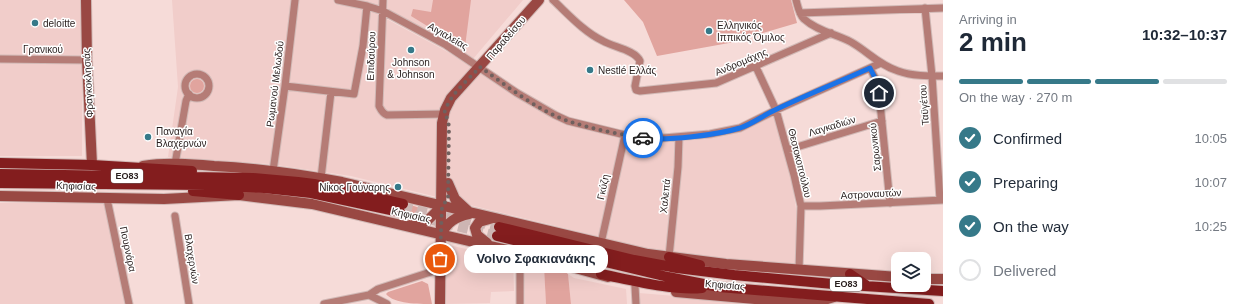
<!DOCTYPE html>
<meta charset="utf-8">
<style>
:root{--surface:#fff;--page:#f2f2f3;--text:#1f2937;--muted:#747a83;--line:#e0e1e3;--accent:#367989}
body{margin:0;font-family:Arial,sans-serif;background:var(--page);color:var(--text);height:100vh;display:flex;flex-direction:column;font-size:15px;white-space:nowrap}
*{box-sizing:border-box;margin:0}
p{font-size:13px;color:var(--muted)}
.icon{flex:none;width:22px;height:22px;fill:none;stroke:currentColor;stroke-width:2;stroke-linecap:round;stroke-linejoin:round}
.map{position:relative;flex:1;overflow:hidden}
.side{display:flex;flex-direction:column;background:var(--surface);width:300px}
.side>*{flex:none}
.tools{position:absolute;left:891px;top:252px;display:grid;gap:8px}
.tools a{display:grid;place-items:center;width:40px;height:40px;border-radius:8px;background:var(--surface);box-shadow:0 4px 16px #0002;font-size:20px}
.pin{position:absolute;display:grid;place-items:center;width:34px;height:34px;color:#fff;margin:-17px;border:2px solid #fff;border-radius:50%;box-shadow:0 1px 4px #0007}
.courier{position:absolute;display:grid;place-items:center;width:40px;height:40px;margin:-20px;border:3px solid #1a73e8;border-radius:50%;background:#fff;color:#222;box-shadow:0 1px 5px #0007}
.bubble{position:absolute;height:28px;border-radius:12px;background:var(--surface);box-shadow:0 4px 16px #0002;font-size:13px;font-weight:600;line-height:28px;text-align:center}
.summary em{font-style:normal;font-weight:600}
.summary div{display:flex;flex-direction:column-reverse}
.summary{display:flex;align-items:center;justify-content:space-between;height:68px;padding:0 16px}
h1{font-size:26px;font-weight:600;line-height:30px}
.bar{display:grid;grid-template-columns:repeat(4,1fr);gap:6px 4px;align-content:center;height:48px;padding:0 16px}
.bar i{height:5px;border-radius:3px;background:var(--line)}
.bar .current{background:var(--accent)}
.bar p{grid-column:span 4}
ol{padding:0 16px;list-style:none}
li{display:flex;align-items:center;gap:12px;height:44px}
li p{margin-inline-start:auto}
li .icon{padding:4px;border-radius:50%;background:var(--accent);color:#fff;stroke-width:4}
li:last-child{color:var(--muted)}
li i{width:22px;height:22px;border:2px solid var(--line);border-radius:50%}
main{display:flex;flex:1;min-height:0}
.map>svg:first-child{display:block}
</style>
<main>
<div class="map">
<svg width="943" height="304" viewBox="0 0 943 304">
<rect width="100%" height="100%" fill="#f6dbd8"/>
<path fill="#f1cdca" d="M0,0H81L82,54V156H0Z
M172,0H380L379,15L483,71L569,123L670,141H683L722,135L774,112L791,175L797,216V268L665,253L622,245L597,236L351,176L270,164L168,157L178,87Z
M388,0H523L473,59L387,11Z
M0,203H106L126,304H0Z
M453,246L513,260L514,291L491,292L490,303L445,304L446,252L448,248Z
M524,263L544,267L546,304H525Z
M568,274L574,278L626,289L627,304H571Z
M639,293L771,304H640Z"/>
<path fill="#e1a49e" d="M433,0H471L465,47L463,48L411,16L413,9L431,12Z
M624,0H791L797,23L729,43L657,56L643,22Z
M190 86a7 7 0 1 1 14 0a7 7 0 1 1-14 0Z
M408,204L423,209L421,218L405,216Z
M544,267L564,271L568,274L571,304H546Z
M422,281L428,284L432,304C419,304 394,304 386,294L388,292Z"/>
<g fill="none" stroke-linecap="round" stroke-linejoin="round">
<path stroke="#cdb5b3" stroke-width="10" stroke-dasharray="10 5" stroke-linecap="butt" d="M403,204L499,227
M400,212L497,236"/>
<defs>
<path id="street" d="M338,0L367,6L383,11L446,45L517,93L555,115L568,121L625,135L652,139L710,134L740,128L776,110L881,63
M383,0L379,106C381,110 382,113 387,115L444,114
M553,0C568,14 584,32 603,41C613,47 635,50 640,61L635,86L636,90L640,91L716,83L831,33
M796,0C798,7 799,14 804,19C817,31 836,34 851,42C867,51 879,65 898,71C912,76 928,76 943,76
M925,8L932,76L940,200
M800,13L943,8
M0,59L87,60
M756,67L776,110L794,175L801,206L799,270
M870,68L875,78L879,93L890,203
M185 86a12 12 0 1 1 24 0a12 12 0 1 1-24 0Z
M285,86L354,94L363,46L367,6
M787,150L882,121
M175,164L186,101L189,94
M273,171L285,86L295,0
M321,178L331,92
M107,199L129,304
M801,206H820L943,200
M175,216L189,304
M601,243L625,135
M520,253V304
M669,257L678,167L679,137
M635,286L636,304
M369,295L387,304
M324,304L369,295L378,289L440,269"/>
<path id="secondary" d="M86,0L87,60L92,165
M143,166C166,162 190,164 214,166C257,168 300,174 342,182L648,254L726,264L898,277
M448,183L455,199L468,211
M0,196L164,199L239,195L312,204L520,253L608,277
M410,225L427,221L443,205
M441,234C448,222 455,217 469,214
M487,243L477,235L475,228L479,222L493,218
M924,279H943
M676,292L811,304L834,297
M440,304L442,123L445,110L451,98L539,0"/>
<path id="primary" d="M0,163L92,165L192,171
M0,174L253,178L298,182L314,184L403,204
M0,183L208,185L264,188L311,193L400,212
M193,191L239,195
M499,227L634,260L677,268L734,275L833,284L943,291
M497,236L668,277L719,287L929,304
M669,257L700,265
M601,274C631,280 673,291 702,288
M850,274L866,285"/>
</defs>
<use href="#street" stroke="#d1b9b6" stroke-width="9"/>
<use href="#secondary" stroke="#d1b9b6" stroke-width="12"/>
<use href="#primary" stroke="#d1b9b6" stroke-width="12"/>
<use href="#street" stroke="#b57c76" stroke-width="7"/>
<use href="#secondary" stroke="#994843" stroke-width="10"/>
<use href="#primary" stroke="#831d1e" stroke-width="10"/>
</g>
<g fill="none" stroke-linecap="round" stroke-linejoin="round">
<path stroke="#70605e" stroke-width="4" stroke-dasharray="0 7.2" d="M440,259L442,206L448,199L449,126L447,118L444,114C449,95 467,81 480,67C507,86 537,110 568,121C592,129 619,134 643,138"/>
<path stroke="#1a73e8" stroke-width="5" d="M643,138C667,141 717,135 740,128C752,124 764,115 775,110C806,95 839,82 870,68L875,78L879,93"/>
</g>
<g fill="#367989" stroke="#fff" stroke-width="1.5">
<circle cx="35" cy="23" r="4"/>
<circle cx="709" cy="31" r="4"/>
<circle cx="411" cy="50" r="4"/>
<circle cx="590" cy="70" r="4"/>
<circle cx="148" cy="137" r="4"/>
<circle cx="398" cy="187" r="4"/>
</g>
<g text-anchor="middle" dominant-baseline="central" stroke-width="3" stroke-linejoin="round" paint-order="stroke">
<g fill="#fff" stroke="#686261" stroke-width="1">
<rect x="111" y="169" width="32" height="14" rx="3"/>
<rect x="830" y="277" width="32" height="14" rx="3"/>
</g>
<g font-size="9" font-weight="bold" fill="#281e1d">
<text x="127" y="176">ΕΟ83</text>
<text x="846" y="284">ΕΟ83</text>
</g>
<g font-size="10" fill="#281e1d" stroke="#fff" text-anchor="start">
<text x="43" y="23">deloitte</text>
<text x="717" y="25">Ελληνικός<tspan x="717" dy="12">Ιππικός Όμιλος</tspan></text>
<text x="411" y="62" text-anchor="middle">Johnson<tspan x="411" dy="12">&amp; Johnson</tspan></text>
<text x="598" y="70">Nestlé Ελλάς</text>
<text x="156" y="131">Παναγία<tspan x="156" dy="12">Βλαχερνών</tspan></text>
<text x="390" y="187" text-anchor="end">Νίκος Γούναρης</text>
</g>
<g font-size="10" fill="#281e1d" stroke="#fff">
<text transform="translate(448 36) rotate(30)">Αιγιαλείας</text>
<text transform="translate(506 38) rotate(-49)">Παραδείσου</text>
<text x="43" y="49">Γρανικού</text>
<text transform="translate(371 56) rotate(-88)">Επιδαύρου</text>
<text transform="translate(741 62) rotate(-23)">Ανδρομάχης</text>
<text transform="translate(88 83) rotate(-93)">Φραγκοκλησιάς</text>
<text transform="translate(275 84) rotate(-83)">Ρωμανού Μελωδού</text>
<text transform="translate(924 105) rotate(-94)">Ταϋγέτου</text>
<text transform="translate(832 126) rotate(-17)">Λαγκαδιών</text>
<text transform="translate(875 147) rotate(-96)">Σαρωνικού</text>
<text transform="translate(800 163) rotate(76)">Θεοτοκοπούλου</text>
<text transform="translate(76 186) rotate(2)">Κηφισίας</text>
<text transform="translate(603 187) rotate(-78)">Γκύζη</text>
<text transform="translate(871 194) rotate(-3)">Αστροναυτών</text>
<text transform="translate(665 196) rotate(-84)">Χαλεπά</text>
<text transform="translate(411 215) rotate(13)">Κηφισίας</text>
<text transform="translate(128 249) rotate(78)">Πουρνάρα</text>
<text transform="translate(192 259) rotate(81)">Βλαχερνών</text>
<text transform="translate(725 285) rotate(5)">Κηφισίας</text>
</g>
</g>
</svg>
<div class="tools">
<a><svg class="icon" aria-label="layers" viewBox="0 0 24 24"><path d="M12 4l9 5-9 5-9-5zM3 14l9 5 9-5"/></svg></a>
</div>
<div class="pin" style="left:440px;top:259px;background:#ea580c"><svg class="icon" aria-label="bag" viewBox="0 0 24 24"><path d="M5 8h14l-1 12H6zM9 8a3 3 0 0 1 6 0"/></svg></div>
<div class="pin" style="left:879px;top:93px;background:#1f2937"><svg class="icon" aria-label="home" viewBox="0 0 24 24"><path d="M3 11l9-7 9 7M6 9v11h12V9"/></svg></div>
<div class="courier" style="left:643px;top:138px"><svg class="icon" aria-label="car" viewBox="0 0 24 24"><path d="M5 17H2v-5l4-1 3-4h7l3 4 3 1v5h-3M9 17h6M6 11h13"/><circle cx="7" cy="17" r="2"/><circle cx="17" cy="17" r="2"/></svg></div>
<div class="bubble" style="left:464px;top:245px;width:144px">Volvo Σφακιανάκης</div>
</div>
<section class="side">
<div class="summary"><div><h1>2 min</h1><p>Arriving in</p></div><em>10:32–10:37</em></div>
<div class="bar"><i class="current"></i><i class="current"></i><i class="current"></i><i></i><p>On the way · 270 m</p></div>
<ol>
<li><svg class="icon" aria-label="check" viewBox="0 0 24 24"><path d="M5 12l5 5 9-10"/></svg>Confirmed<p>10:05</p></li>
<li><svg class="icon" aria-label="check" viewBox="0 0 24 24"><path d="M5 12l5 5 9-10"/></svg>Preparing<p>10:07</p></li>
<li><svg class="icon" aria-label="check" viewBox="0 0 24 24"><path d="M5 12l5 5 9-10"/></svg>On the way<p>10:25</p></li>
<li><i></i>Delivered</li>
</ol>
</section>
</main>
